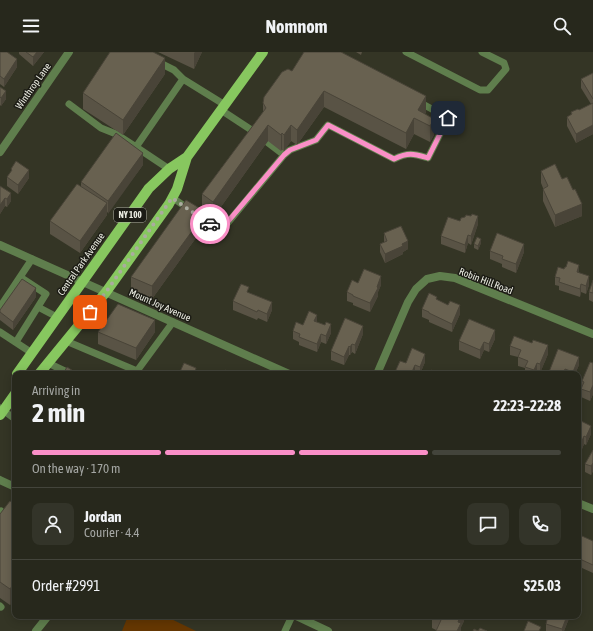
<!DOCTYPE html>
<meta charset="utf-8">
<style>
:root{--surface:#27281c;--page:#333429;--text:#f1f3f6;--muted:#a4a6a3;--line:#43443b;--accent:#fa8fc7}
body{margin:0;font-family:"Asap Condensed",sans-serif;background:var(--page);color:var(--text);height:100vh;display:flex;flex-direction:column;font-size:15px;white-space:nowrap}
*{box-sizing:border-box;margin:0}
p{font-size:13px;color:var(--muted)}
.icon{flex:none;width:22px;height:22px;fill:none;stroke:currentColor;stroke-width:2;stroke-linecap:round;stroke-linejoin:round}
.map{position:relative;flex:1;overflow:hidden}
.panel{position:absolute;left:12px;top:319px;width:569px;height:248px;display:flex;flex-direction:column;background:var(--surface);border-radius:8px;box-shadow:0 2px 10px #0003,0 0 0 1px var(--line)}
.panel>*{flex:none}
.pin{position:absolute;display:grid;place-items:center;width:34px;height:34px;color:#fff;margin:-17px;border-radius:8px;box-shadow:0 2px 6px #0006}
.courier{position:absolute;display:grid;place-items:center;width:40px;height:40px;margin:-20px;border:3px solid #fa8fc7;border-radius:50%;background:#fff;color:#222;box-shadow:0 1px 5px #0007}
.overview em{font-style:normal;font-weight:700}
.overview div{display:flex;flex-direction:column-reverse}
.overview{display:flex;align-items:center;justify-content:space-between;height:68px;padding:0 20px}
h1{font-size:26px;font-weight:700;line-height:30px}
.bar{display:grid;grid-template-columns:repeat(4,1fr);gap:6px 4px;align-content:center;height:48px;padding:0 20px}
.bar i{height:5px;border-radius:3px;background:var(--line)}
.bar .current{background:var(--accent)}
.bar p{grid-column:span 4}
.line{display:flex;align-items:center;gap:10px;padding:0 20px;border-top:1px solid var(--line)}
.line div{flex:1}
.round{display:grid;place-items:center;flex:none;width:42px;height:42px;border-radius:8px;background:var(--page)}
header{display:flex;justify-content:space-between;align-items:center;height:52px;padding:0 20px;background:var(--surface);font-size:18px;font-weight:700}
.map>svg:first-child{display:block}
</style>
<header><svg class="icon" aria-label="menu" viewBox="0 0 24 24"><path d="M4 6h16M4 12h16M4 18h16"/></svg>Nomnom<svg class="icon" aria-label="search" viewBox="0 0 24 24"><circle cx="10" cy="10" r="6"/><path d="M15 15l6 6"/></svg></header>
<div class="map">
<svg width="593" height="579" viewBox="0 0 593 579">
<rect width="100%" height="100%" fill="#343525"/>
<path fill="#653702" d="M128,564H165L196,579H122Z"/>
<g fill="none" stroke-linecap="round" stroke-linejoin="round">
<path stroke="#5f7e4d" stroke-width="7" d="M406,0L480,38H488L506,17L504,11L482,0
M158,10L174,18L183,27
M69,52L101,76L116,82L136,95
M221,58L256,81
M267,90L284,103L290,98L316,88L328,73L394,107C409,100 414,102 428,106L448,66L419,50
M169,117L136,95L183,27L225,53
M173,146L190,158
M199,164L221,179L284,103
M0,255L32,207
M38,255L57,265
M0,280L32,301
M66,289L137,319L173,270
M16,290L46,242L20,225
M48,311L71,322
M0,356L15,367
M0,460L1,459
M0,554L1,555
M285,579L292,564"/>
<path stroke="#5f7e4d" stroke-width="8" d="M0,100L69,0
M0,193L289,322
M377,322L408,250L416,237L427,227L440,224L455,226L593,282
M0,428L15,435
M578,451L593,457
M296,564L328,579
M36,579L48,564"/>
<path stroke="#87c75f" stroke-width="10" d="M17,322L149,136L169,117L187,105
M39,322L106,240L169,152L177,137L187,105L263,0
M0,363L15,342"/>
</g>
<path fill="#595345" d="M0,0L17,15L4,35L0,32Z
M19,0H44L33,14L19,2Z
M158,0H202L194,17Z
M356,0H362L361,3Z
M282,20L426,60L425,62L434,83L430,90L414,82L406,97L324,55L297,93L291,89L284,99L282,97L281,99L268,89L213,166L206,161V172L152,247L131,238V225L202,158V142L263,60V51Z
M593,21V82L576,91L567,74V65L571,63V60L579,58L591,52L581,36V27Z
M165,22L123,83L83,57V41Z
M0,35L6,47L1,54L0,53Z
M143,113L107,161V163L80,201L50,182V169L81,134V130Z
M11,117L29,126L18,142L7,134V125L11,120Z
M541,119L562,127L582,164L555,175L543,149V136L541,131Z
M0,134L11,149L7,155L5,154L0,162Z
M460,169L478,172L471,193L468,191L465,201L441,192V184Z
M384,181L408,197L403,200V202L385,211L380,200V192L384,190Z
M481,191L478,198L474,196V192Z
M490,199L524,200L516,221L502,215V212L490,207Z
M564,217L579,221L589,233L586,242L581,240L580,245L559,238V234L555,233V225Z
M593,228V250L589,248V240Z
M358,231L381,233L378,240V244L370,260L353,253V251L347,249V240Z
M249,241L272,258L267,270L258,266L257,268L233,258V249Z
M36,245L13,278L0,268V258Z
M437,248L460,262L452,280L429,270V268L422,265V257Z
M317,270L331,281L326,292L321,290L317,300L299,293V290L293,287V279L303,273Z
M98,280H155L136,308L98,292Z
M363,282L355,302L352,300L350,303H349L344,313L331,308V299Z
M495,287L489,300L484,298L480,307L459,298V289Z
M510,294L548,302L540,321L537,319L535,322H525V316L518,314V305L510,303Z
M425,310L420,322H418L415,321V322H395V320L406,311Z
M593,311V342L590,349L581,345V337L582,335V329Z
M579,313L575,322H549V320Z
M578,377L591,382L586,393L584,392L578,407Z
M593,398V419L591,423L585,420V412Z
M15,452V546L10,553L0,546V462Z
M593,489V521L582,516L580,519L578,518V492Z
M432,564H464V569L461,575V579L436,578L432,576Z
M570,564L564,579H546V572Z"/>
<path fill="#494438" d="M37,0H44L33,14V5Z
M195,0H202L194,17V1Z
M165,6V22L123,83V68Z
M17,7V15L4,35V27Z
M6,39V47L1,54V46Z
M324,39V55L297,93V78Z
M426,44V60L421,70L418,58Z
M414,66V82L406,97V81Z
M434,67V83L430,90V74Z
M268,73V89L213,166V150Z
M291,73V89L284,99V83Z
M593,73V82L576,91V82Z
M282,81V97L281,99V83Z
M143,101V113L108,162V149Z
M29,118V126L18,142V133Z
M11,141V149L7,155V147Z
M5,146V154L0,162V153Z
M107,151V163L80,201V189Z
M582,152V164L555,175V163Z
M206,160V172L152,247V234Z
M478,164V172L471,193V184Z
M468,183V191L465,201V193Z
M481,187V191L478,198V194Z
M408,189V197L403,200V202L385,211V202L402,192Z
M524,192V200L516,221V212Z
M579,213V222L577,220Z
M381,224V233L378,240V244L370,260V251Z
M589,224V233L586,242V234Z
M581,232V240L580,245V237Z
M36,236V245L13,278V270Z
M272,250V258L267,270V262Z
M460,253V262L452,280V272Z
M317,263V271L314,269Z
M155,268V280L136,308V296Z
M331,272V281L326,292V284Z
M363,274V282L355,302V293Z
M495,278V287L489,300V292Z
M321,282V290L317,300V292Z
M484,290V298L480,307V298Z
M352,292V300L350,303V295Z
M548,293V302L540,321V312Z
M349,294V303L344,313V305Z
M425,302V310L420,322V315Z
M579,305V313L575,322H573V320Z
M537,311V319L535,322H534V318Z
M415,313V322H411Z
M593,333V342L590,349V340Z
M591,374V382L586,393V385Z
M584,384V392L578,407V398Z
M593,411V419L591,423V414Z
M582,508V516L580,519V511Z
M15,530V546L10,553V537Z
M460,564H464V569L461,575V579H457L458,570Z
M567,564H570L564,579H562V577Z"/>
<path fill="#686150" stroke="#494438" d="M0,0H7L17,7L4,27L0,24Z
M26,0H37L33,5Z
M110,0H153L165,6L123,68L83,41Z
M304,0H341L426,44L418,58L434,67L430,74L414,66L406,81L324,39L297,78L291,73L284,83L282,81L281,83L268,73L213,150L202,142L266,56L263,51L264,45L282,20L288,17L292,19Z
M593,21V47L581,27Z
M0,35L6,39L1,46L0,45Z
M593,51V73L576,82L567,65L572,62L571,60L578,57L579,58Z
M116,81L143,101L108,149L81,130Z
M16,109L29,118L18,133L7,125L12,118L11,117Z
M555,112L562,127L567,125L573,138L575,137L582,152L555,163L543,137L548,134L541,119Z
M77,132L107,151L80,189L50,169Z
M0,134L11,141L7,147L5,146L0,153Z
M186,148L206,160L152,234L131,225Z
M472,162L478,164L471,184L468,183L465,193L441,184L448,165L460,169L461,166L465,165L466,163L471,164Z
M401,174L408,189L402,192L403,194L385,202L380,192L387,189L384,181Z
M497,181L524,192L516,212L502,207L503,204L490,199Z
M477,185L481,187L478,194L474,192Z
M568,209L579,213L577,220L589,224L586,234L581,232L580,237L559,230L560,226L555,225L558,215L564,217L565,215H566Z
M364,217L381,224L377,235L378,236L370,251L353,244V243L347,240L352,228L358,231Z
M22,227L36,236L13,270L0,260V258Z
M593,228V241L589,240Z
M241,232L249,235L247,240L272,250L267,262L258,258L257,260L233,249Z
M429,241L437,245L436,247L448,253L450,249L460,253L452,272L429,261V260L422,257Z
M118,252L155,268L136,296L98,280Z
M309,259L317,263L314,269L325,273L326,270L331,272L326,284L321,282L317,292L299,285L300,282L293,279L296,270L303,273Z
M345,266L363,274L355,293L352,292L350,295L349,294L344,305L331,299Z
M469,267L495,278L489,292L484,290L480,298L459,289Z
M514,284L532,291L533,288L548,293L540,312L537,311L534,318L525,315L528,309L518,305L521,298L510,294Z
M412,296L425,302L420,315L415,313L411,322L408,321L407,322H399L395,320L400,309L406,311Z
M558,297L579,305L573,320L565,317L563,322H555L549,320Z
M590,310L593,311V333L590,340L581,337L584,330L582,329Z
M184,311L196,316L195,320L197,322H179Z
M67,315L78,322H63Z
M225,318L233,322H223Z
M431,318L439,322H429Z
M581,369L591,374L586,385L584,384L578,398V384L579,382L578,381V377Z
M593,398V411L591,414L585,412Z
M10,449L15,452V530L10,537L0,530V462Z
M582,484L593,489V513L582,508L580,511L578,510V492Z
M432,564H460L458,570L461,571L457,579H436L441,568Z
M548,564H567L562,577L546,572Z
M528,569L541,575L539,579H524Z
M480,576L487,579H478Z
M474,577L478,579H473Z"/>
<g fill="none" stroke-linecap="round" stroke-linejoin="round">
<path stroke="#abaca0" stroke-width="4" stroke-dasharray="0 7.2" d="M90,260L106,240L172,146L210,172"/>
<path stroke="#fa8fc7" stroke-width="5" d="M210,172L220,179L284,103L290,98L316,88L328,73L394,107C409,100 414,102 428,106L448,66"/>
</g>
<g text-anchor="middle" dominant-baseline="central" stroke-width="3" stroke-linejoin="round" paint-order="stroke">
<rect fill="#1c1c15" stroke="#adaea4" stroke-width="1" x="114" y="156" width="32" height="14" rx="3"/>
<g font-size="9" font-weight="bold" fill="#ebece2">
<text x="130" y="163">NY 100</text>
</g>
<g font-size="10" fill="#ebece2" stroke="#1c1c15">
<text transform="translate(33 34) rotate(-55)">Winthrop Lane</text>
<text transform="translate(81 212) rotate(-55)">Central Park Avenue</text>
<text transform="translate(486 229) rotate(21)">Robin Hill Road</text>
<text transform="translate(160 253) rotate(24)">Mount Joy Avenue</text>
</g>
</g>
</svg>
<div class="pin" style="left:90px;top:260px;background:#ea580c"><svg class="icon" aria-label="bag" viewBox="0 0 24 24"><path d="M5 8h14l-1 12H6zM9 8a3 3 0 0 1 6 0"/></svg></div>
<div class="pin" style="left:448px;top:66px;background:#1f2937"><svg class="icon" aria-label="home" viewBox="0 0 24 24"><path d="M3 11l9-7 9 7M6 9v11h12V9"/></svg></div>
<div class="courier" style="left:210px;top:172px"><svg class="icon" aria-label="car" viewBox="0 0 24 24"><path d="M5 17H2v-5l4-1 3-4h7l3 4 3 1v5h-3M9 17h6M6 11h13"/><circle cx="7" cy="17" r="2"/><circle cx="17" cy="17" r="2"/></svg></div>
<section class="panel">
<div class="overview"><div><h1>2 min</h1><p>Arriving in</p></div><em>22:23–22:28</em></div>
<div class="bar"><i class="current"></i><i class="current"></i><i class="current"></i><i></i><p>On the way · 170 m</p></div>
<div class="line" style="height:72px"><a class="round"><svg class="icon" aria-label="person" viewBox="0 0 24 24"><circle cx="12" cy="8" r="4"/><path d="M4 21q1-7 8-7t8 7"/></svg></a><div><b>Jordan</b><p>Courier · 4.4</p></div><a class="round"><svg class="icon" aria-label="chat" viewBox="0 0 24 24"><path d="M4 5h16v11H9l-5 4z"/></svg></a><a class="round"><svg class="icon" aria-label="phone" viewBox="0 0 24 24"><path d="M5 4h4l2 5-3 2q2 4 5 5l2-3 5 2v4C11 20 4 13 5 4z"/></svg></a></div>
<div class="line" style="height:52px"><div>Order #2991</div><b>$25.03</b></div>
</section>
</div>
